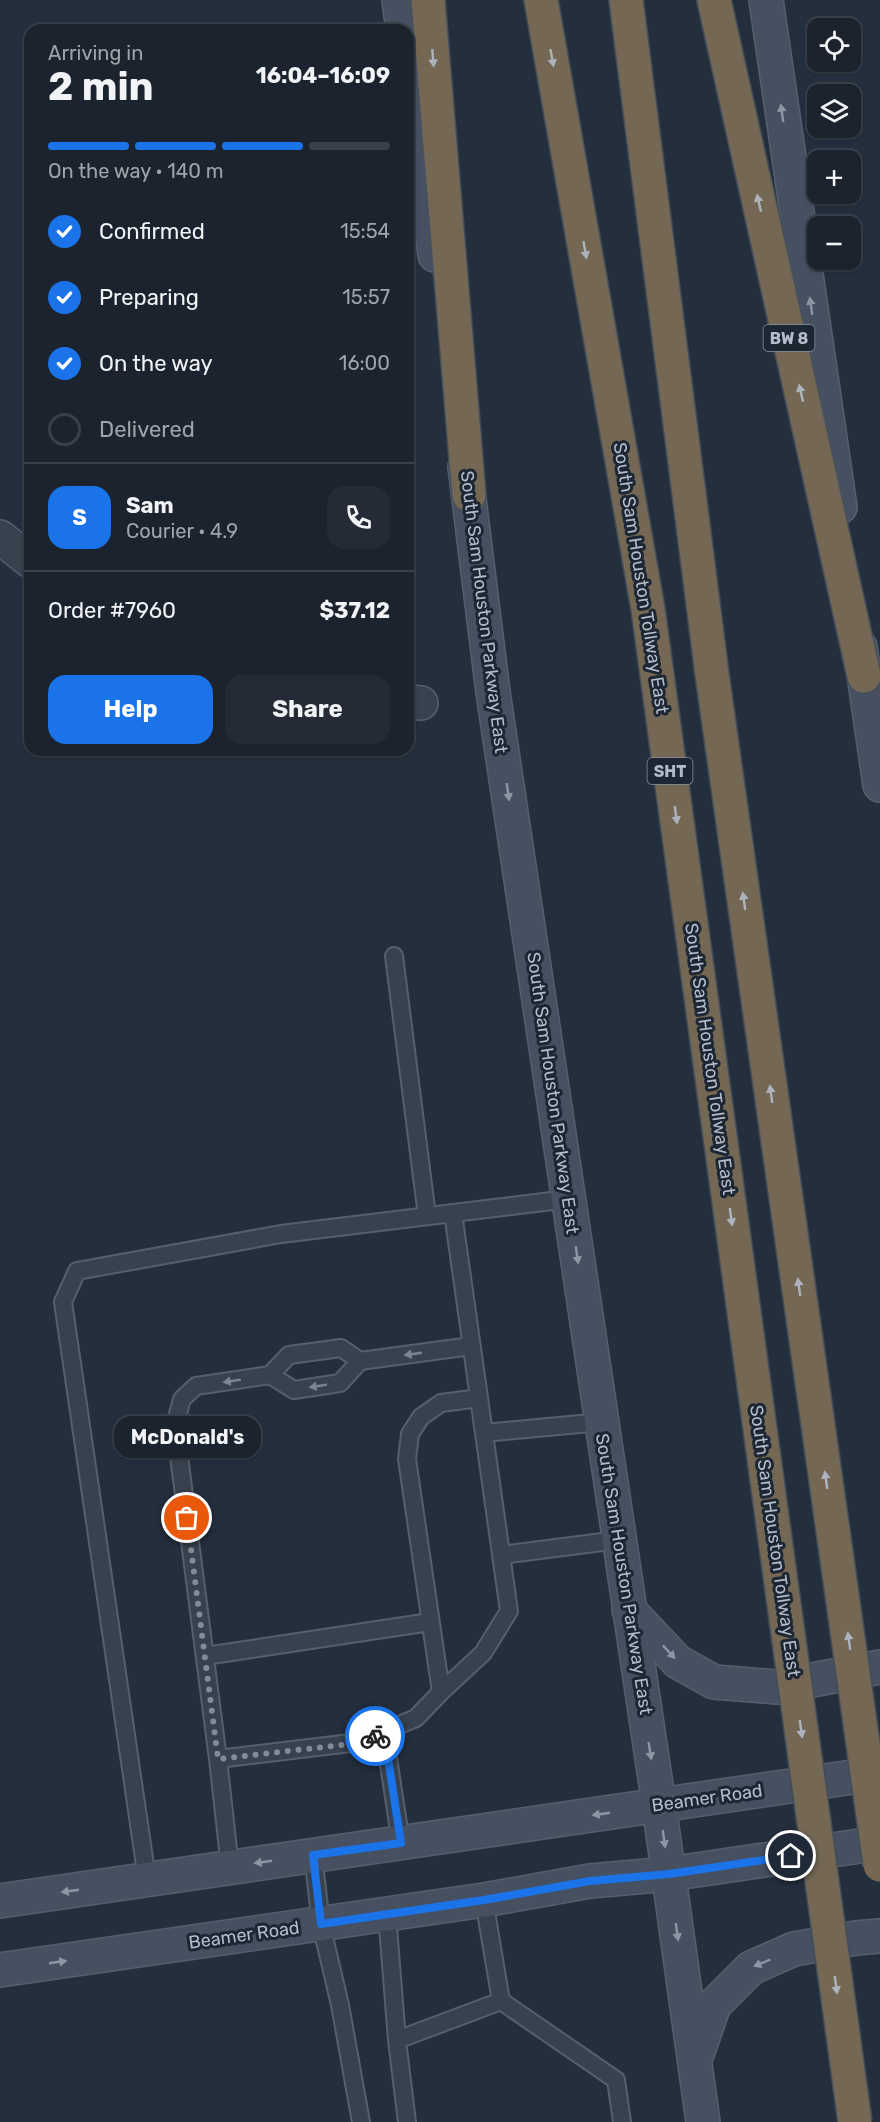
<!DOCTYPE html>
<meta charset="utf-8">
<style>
:root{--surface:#1b232e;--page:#242b36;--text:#f1f3f6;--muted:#a0a4aa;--line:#39404a;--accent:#1a73e8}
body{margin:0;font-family:Rubik,sans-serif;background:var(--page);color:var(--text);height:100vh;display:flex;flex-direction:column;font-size:22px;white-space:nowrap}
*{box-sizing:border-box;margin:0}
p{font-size:20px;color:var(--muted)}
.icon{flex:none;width:33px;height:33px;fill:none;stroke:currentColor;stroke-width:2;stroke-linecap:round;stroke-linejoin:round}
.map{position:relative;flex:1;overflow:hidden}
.drawer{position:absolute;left:24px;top:24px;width:390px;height:732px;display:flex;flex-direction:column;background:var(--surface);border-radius:18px;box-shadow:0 2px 4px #0004,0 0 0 2px var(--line)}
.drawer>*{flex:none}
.fabs{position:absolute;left:807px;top:18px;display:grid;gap:12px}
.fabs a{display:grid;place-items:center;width:54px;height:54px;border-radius:12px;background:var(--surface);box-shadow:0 2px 4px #0004,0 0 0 2px var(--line);font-size:30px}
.pin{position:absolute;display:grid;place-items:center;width:51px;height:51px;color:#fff;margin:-26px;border:3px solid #fff;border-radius:50%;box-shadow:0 2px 6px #0007}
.courier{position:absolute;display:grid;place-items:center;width:60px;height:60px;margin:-30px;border:4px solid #1a73e8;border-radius:50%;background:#fff;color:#222;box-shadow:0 2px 8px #0007}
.bubble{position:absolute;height:42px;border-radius:18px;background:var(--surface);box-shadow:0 2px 4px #0004,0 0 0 2px var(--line);font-size:20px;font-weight:700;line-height:42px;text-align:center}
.overview em{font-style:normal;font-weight:700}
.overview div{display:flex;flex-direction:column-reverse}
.overview{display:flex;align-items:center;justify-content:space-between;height:102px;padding:0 24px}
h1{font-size:39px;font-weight:700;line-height:45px}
.bar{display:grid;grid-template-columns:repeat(4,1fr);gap:9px 6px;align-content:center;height:72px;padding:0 24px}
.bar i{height:8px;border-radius:4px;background:var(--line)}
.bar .current{background:var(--accent)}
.bar p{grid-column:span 4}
.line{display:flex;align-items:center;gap:15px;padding:0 24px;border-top:2px solid var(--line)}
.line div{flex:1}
.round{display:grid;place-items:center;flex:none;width:63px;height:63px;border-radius:18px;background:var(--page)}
ol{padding:0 24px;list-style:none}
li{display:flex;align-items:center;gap:18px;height:66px}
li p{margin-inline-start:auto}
li .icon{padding:6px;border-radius:50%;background:var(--accent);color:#fff;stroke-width:4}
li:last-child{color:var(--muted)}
li i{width:33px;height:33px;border:3px solid var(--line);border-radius:50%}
.action{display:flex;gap:12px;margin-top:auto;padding:12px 24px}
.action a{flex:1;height:69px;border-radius:18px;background:var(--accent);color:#fff;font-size:24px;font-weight:700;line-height:69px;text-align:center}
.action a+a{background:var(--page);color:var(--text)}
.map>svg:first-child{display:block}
</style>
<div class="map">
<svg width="880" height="2122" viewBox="0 0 880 2122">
<rect width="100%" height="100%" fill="#242f3e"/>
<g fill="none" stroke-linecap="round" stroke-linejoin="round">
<defs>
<path id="lane" d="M394,956L427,1216
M270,1375L294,1390L340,1383L360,1361
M484,1433L601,1422
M501,1555L618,1540
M205,1656L430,1622
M441,1692L407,1459L410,1434L421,1417L441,1403L479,1398
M384,1732L401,1843
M218,1759L175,1425L182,1399L196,1386L270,1375L289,1355L341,1348L360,1361L471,1346
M313,1855L321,1924L340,2005L361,2122
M230,1867L218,1759L359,1742L416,1718L441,1692L483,1653L509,1611L453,1213
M147,1879L63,1302L77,1271L281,1234L568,1199
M387,1914L397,2040L501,2001L484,1900
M501,2001L616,2080L622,2122
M397,2040L407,2122"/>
<path id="street" d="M0,537L30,561
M408,702L421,703"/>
<path id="secondary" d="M399,0L403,30
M766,0L840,507
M408,63L435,255
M465,467L493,692L659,1805L703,2122
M860,647L880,785
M629,1610L678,1662L714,1682L777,1687L880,1667
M0,1901L880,1773
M0,1970L484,1900L590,1881L669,1874L880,1843
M697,2054L714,2005L751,1968L794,1949L856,1938L880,1936"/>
<path id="highway" d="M428,0L469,495
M541,0L648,609L776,1546
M626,0L712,674L834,1538
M714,0L864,676"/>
</defs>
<use href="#lane" stroke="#565f6c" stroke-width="20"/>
<use href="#street" stroke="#565f6c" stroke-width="36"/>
<use href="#secondary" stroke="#565f6c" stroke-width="36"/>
<use href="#highway" stroke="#434c59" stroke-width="36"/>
<use href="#lane" stroke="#38414e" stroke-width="16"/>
<use href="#street" stroke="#38414e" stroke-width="33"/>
<use href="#secondary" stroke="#465061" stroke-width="33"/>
<use href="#highway" stroke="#746855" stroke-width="33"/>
<defs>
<path id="highway-bridge" d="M834,1538L880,1865
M776,1546L855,2122"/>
</defs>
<use href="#highway-bridge" stroke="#434c59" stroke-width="36" stroke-linecap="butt"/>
<use href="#highway-bridge" stroke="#746855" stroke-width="33"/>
</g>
<defs><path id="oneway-solid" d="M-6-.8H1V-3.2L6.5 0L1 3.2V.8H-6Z" transform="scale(1.5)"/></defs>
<g fill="#aeb4bd">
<use href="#oneway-solid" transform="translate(433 58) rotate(85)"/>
<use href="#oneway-solid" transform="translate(552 58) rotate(80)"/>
<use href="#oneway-solid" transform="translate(759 203) rotate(-103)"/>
<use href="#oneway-solid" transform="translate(585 250) rotate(80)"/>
<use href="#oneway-solid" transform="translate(801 393) rotate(-103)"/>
<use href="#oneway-solid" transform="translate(676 815) rotate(82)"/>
<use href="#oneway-solid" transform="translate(744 901) rotate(-98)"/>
<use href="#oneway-solid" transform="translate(771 1094) rotate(-98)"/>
<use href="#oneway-solid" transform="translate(731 1217) rotate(82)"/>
<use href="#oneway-solid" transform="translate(799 1287) rotate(-98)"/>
<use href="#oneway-solid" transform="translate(826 1480) rotate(-98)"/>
<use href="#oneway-solid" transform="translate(849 1641) rotate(-98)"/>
<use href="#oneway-solid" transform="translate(801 1729) rotate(82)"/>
<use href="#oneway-solid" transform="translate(836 1985) rotate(82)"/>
</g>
<g fill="#8e96a5">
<use href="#oneway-solid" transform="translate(782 113) rotate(-98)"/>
<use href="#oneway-solid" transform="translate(811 306) rotate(-98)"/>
<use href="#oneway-solid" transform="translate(508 792) rotate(82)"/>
<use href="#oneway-solid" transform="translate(577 1255) rotate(82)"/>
<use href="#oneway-solid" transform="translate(669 1652) rotate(47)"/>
<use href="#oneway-solid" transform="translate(650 1751) rotate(81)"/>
<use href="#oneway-solid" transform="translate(601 1814) rotate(172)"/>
<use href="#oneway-solid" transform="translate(664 1839) rotate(82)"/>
<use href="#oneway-solid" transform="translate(263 1862) rotate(172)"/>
<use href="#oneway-solid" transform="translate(70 1891) rotate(172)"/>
<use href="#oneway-solid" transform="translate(677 1932) rotate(82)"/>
<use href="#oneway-solid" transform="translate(58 1962) rotate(-8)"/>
<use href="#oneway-solid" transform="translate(762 1963) rotate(157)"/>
</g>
<g fill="#7c8592">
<use href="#oneway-solid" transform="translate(413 1354) rotate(172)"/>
<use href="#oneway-solid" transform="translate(232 1381) rotate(171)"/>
<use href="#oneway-solid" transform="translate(318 1386) rotate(171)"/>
</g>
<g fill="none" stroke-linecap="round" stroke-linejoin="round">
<path stroke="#828b98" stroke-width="6" stroke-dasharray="0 10.8" d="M187,1518L218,1759L359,1743L375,1736"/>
<path stroke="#1a73e8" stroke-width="8" d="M375,1736L384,1732L401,1843L313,1855L321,1924L484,1900L590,1881L669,1874L791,1856"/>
</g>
<g text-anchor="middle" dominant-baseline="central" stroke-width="6" stroke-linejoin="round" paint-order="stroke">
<g fill="#1d2633" stroke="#878f9c" stroke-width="1.5">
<rect x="763.5" y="325" width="51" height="26" rx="4.5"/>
<rect x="647.5" y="758" width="45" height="26" rx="4.5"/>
</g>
<g font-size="16" font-weight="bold" fill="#b4bcc9">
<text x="789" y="338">BW 8</text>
<text x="670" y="771">SHT</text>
</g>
<g font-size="18" fill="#b4bcc9" stroke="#1d2633">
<text transform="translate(641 578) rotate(81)">South Sam Houston Tollway East</text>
<text transform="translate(484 612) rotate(83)">South Sam Houston Parkway East</text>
<text transform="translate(710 1059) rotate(82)">South Sam Houston Tollway East</text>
<text transform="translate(553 1093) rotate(82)">South Sam Houston Parkway East</text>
<text transform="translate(775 1541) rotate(82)">South Sam Houston Tollway East</text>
<text transform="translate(624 1574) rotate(81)">South Sam Houston Parkway East</text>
<text transform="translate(707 1798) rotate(-8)">Beamer Road</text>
<text transform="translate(244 1935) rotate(-8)">Beamer Road</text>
</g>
</g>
</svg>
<div class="fabs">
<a><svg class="icon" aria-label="locate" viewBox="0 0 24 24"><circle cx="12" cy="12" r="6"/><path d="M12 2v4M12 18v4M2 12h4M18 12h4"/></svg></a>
<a><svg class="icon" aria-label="layers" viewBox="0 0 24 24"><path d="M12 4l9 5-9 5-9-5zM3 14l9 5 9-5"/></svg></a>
<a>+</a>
<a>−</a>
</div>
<div class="pin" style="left:187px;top:1518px;background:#ea580c"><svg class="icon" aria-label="bag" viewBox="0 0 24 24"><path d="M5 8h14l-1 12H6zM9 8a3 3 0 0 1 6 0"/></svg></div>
<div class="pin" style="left:791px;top:1856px;background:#1f2937"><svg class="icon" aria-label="home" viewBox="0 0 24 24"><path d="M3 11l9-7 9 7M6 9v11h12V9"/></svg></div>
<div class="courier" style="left:375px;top:1736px"><svg class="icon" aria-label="bike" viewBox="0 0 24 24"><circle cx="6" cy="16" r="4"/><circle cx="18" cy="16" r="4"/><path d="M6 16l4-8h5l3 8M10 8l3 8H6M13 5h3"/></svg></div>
<div class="bubble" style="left:114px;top:1416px;width:147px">McDonald's</div>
<section class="drawer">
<div class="overview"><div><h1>2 min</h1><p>Arriving in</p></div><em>16:04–16:09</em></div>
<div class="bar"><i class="current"></i><i class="current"></i><i class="current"></i><i></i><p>On the way · 140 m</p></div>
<ol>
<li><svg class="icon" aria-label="check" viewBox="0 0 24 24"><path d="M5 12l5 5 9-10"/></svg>Confirmed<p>15:54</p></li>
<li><svg class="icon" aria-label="check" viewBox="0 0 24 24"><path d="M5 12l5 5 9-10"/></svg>Preparing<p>15:57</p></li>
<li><svg class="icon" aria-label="check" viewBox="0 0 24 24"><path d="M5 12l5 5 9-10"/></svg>On the way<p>16:00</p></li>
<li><i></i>Delivered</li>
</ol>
<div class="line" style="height:108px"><b class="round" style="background:var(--accent);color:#fff">S</b><div><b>Sam</b><p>Courier · 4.9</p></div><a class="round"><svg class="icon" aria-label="phone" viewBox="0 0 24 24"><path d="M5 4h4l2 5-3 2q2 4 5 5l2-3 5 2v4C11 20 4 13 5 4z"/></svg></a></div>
<div class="line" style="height:78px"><div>Order #7960</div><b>$37.12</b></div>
<div class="action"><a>Help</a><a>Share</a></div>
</section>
</div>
